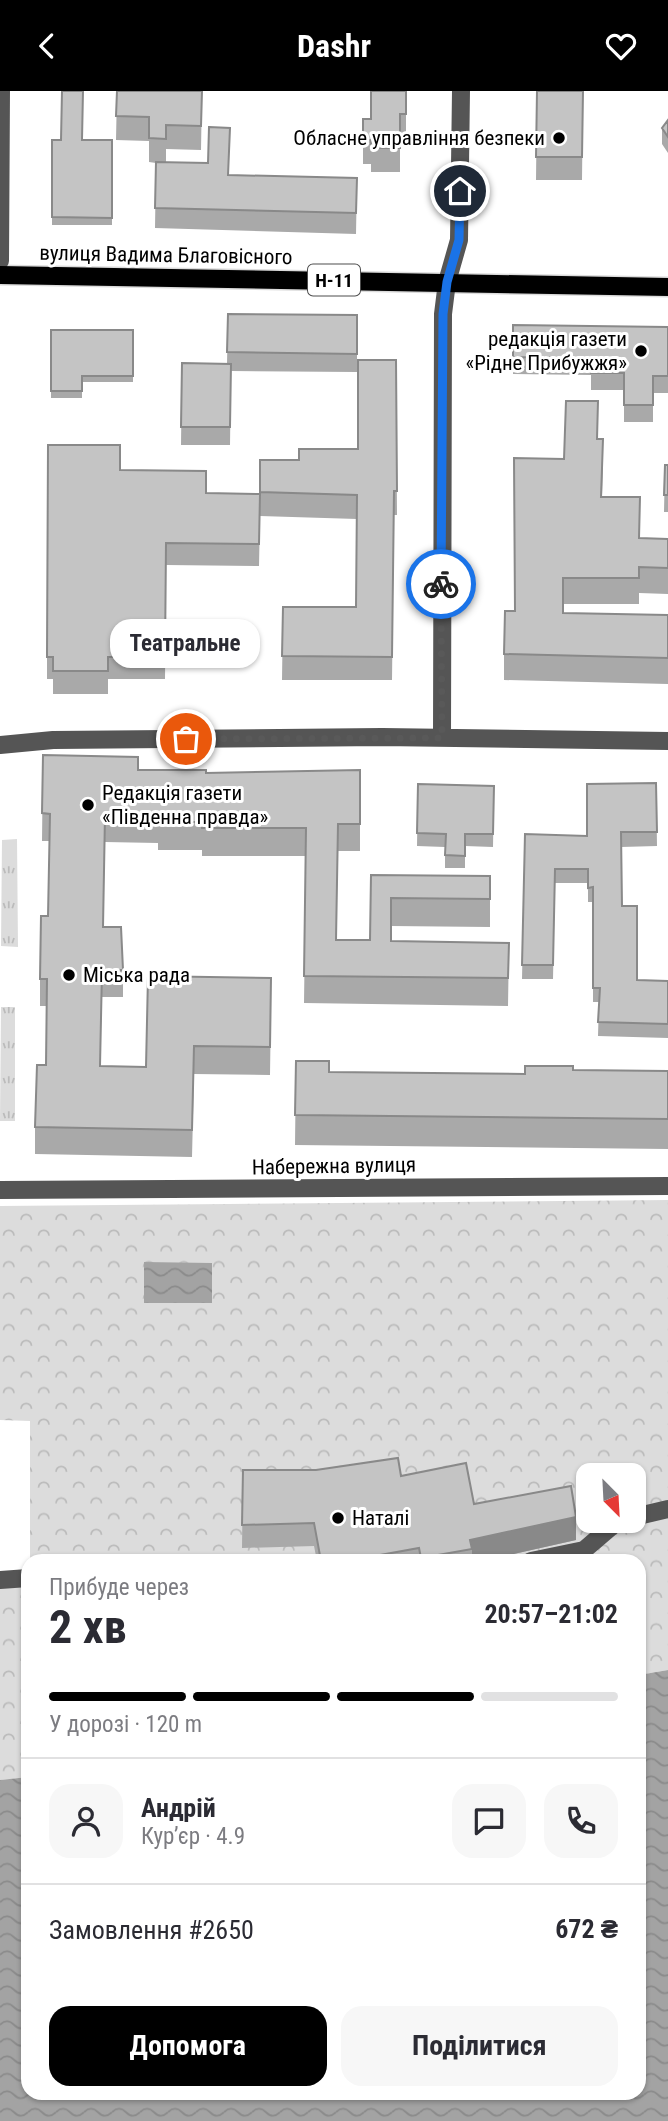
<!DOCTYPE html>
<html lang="uk">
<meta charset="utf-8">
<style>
:root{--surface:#fff;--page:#f7f7f7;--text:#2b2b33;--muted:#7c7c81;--line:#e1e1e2;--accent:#000}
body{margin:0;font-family:"Roboto Condensed",sans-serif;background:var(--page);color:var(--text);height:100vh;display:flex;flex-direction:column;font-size:26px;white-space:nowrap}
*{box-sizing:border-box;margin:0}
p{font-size:23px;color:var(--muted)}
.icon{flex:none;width:38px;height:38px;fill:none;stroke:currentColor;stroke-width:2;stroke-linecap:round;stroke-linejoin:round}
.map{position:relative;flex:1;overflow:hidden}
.details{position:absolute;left:21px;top:1463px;width:625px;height:546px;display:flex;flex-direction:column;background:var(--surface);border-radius:21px;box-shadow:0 2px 5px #0004}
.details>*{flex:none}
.needle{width:46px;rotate:156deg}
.controls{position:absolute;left:576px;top:1372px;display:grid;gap:14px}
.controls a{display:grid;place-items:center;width:70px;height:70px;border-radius:14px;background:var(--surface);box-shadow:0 2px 5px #0004;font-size:35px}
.pin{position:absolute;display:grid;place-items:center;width:60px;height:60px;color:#fff;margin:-30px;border:4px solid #fff;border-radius:50%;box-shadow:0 2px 7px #0007}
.courier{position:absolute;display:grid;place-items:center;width:70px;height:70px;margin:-35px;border:5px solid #1a73e8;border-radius:50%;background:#fff;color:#222;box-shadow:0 2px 9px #0007}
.bubble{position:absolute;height:49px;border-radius:21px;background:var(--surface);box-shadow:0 2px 5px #0004;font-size:23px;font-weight:700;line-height:49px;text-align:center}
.summary em{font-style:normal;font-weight:700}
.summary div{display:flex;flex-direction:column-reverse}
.summary{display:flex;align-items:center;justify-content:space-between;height:119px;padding:0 28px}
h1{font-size:46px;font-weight:700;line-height:52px}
.bar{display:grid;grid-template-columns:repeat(4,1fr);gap:10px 7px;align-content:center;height:84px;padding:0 28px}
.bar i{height:9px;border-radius:5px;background:var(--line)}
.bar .selected{background:var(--accent)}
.bar p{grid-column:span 4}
.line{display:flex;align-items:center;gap:18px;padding:0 28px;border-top:2px solid var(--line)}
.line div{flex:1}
.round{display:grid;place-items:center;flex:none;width:74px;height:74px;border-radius:21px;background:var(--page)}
.action{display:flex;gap:14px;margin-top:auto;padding:14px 28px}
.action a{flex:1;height:80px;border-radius:21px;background:var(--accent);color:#fff;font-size:28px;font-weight:700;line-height:80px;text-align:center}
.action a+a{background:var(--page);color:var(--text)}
header{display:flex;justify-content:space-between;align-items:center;height:91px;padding:0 28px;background:var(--accent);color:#fff;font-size:32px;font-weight:700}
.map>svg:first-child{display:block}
</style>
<header><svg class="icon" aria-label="back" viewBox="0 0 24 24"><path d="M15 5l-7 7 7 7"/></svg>Dashr<svg class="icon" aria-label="heart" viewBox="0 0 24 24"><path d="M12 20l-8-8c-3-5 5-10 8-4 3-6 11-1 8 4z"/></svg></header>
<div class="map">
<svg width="668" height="2030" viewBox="0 0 668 2030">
<defs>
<pattern id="grass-tufts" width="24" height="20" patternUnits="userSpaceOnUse" patternTransform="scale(1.75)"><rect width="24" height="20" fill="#dcdcdc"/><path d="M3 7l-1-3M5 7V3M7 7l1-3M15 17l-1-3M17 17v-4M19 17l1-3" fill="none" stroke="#bbb"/></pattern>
<pattern id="park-crowns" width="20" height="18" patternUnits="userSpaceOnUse" patternTransform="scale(1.75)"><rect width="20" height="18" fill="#dcdcdc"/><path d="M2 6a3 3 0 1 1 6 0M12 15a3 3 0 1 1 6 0" fill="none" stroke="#bbb"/></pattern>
<pattern id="water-waves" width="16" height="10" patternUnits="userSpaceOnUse" patternTransform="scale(1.75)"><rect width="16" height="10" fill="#a3a3a3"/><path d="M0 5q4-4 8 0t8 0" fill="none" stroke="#8b8b8b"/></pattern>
</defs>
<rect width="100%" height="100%" fill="#fff"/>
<path fill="url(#grass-tufts)" d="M17,748L18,856L1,855L2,749Z
M1,916H15V1030H0Z"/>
<path fill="url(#park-crowns)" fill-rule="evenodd" d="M668,1109V1579L639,1584V1470H30V1330L0,1329V1115ZM588,1384H634V1430H588Z
M28,1478V1686L0,1689V1496L24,1492Z"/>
<path fill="url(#water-waves)" d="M144,1171L212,1172V1212H144Z
M668,1579V2030H0V1689L28,1686V2002H639V1584Z"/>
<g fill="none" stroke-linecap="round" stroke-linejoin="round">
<defs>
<path id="major" d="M0,184L668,196"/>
</defs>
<use href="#major" stroke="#dbdbdb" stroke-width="21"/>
<path stroke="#555" stroke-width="18" d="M0,170L1,0
M442,647L443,223L447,191L459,149L461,0
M0,654L53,649L382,646L668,650
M0,1099L668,1095
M634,1426L668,1418
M531,1470L584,1459L618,1430
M0,1489L28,1487"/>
<use href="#major" stroke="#000" stroke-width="18"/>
</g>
<path fill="#a9a9a9" d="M117,0H202L201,59L166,58V71L229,84L357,87L356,143L155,137L156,72L149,71V50L116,49Z
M406,0V47H400V81H371V73H363V28H371Z
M537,0H583L582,89H536Z
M668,29V62L662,53V37Z
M52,49H112V134H52Z
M228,223L357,224V281L231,280L230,354H181L182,272L227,273Z
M513,234L668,236V302H653V331H624V299H591V284L513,283Z
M51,239H133V291H82V307H51Z
M396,269L397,424H394L392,589H282L283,516H356L357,428L260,425L259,475L166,474L165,588H108V603H53V588H47V566L120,379L206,402L260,403V369H299L358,358Z
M598,348L603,374L602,406L640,447L668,448V503L639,502V513H563V522L668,524V593L504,589V563L564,368Z
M665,374H668V421H664Z
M43,664L138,679L206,682L360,679V760H338L336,849H370L371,784L490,785V836L391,835V850L509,852L508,915L304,912L306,765H202V759H158V752L105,751L103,836L123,879V906H102L100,975L146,976L271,914L270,984L194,983L192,1066L35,1063V1036L46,974L47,915H40V888L48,825L50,750H42Z
M656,692L657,755L621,756L622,815L637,889L668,890V947L598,945L599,911H593V811H588V792H555L553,888H522L525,743L587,745Z
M418,693L494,695L493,756L465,755V777H445V756L417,755Z
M296,970L329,981L525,983L573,979L668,980V1058L295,1054Z
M243,1379L401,1385L474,1413L576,1449L482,1470H317L314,1455L242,1457Z"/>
<path fill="#898989" d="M576,1426V1449L482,1470H472V1458L470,1449Z"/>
<path fill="#c4c4c4" stroke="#898989" stroke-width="2" d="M62,0H83L82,49H112V127L52,126V49H61Z
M117,0H202L201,35L166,34V48L149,47V26L116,25Z
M371,0H406V23H400V57H371V49H363V28H371Z
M537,0H583L582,66H536Z
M668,29V46L662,37Z
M209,36L230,37L228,84L357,87L356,122L155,117L156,71L208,72Z
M228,223L357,224V263L227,261Z
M513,234L668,236V285H653V314H624V282H591V267L513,266Z
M51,239H133V285H82V300H51Z
M358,269H396L397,400H394L392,566L282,565L283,516H356L357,404L260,401V369H299V358H358Z
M182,272L231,273L230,336H181Z
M566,310H598L597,348H603L601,406H640L639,447L668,448V477L639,476V487H563V522L668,524V567L504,563L505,520H515L514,367L564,368Z
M48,354H120V379L206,380V402L260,403L259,453L166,452L165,566H108V580H53V566H47Z
M665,374H668V404H664Z
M43,664L138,666V679H206V682L360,679V733H338L336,849H370L371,784L490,785V808L391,807V850L509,852L508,887L304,885L306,737H202V731H158V724H105L103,836H121L123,879H102L100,975L146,976L148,885L271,887L270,956L194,955L192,1039L35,1036L37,974H46L47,888H40L41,825H48L50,723L42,722Z
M656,692L657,741H621L622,815H637V889L668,890V933L598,931L600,897H593V796L588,797V778H555L553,874H522L525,743L587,745V693Z
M418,693L494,695L493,743H465V765L445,764L446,743L417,742Z
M296,970H329V981L525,983V975H573V979L668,980V1028L295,1024Z
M398,1367L401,1385L466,1372L474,1413L571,1395L576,1426L470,1449L472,1458L421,1467L419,1457L347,1470H321L314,1432L242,1434L243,1379H316Z"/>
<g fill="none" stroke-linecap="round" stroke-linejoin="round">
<path stroke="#595959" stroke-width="7" stroke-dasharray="0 12.6" d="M186,648L442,647L441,493"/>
<path stroke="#1a73e8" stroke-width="9" d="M441,493L443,223L447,191L459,149L460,100"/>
</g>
<g fill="#000" stroke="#fff" stroke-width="2.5">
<circle cx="559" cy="47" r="7"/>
<circle cx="641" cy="260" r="7"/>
<circle cx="88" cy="714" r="7"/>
<circle cx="69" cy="884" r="7"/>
<circle cx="338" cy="1427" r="7"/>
</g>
<g text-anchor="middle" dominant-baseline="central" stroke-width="6" stroke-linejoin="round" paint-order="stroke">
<rect fill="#fff" stroke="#4c4c4c" stroke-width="2" x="308" y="173.5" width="52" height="31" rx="5"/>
<g font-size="19" font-weight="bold" fill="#000">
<text x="334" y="189">Н-11</text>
</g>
<g font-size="21" fill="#000" stroke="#fff" text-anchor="start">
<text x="545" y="47" text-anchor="end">Обласне управління безпеки</text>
<text x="627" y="248" text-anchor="end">редакція газети<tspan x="627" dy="24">«Рідне Прибужжя»</tspan></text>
<text x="102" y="702">Редакція газети<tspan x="102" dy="24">«Південна правда»</tspan></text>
<text x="83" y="884">Міська рада</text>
<text x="352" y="1427">Наталі</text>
</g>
<g font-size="21" fill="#000" stroke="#fff">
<text transform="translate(166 164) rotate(1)">вулиця Вадима Благовісного</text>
<text transform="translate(334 1075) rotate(-1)">Набережна вулиця</text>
</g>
</g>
</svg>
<div class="controls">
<a><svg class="needle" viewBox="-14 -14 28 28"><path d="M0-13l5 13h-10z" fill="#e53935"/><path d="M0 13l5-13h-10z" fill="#7c7c81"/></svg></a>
</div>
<div class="pin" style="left:186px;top:648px;background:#ea580c"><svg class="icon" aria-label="bag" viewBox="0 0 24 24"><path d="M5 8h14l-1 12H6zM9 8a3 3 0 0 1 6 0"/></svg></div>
<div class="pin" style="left:460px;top:100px;background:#1f2937"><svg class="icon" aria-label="home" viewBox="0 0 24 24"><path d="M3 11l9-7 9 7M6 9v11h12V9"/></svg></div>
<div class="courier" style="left:441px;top:493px"><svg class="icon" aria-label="bike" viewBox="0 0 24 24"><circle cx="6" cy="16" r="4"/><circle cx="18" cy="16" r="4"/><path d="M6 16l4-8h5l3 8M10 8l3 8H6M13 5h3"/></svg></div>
<div class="bubble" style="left:110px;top:528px;width:150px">Театральне</div>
<section class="details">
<div class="summary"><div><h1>2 хв</h1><p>Прибуде через</p></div><em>20:57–21:02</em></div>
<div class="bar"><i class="selected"></i><i class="selected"></i><i class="selected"></i><i></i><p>У дорозі · 120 m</p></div>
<div class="line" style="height:126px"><a class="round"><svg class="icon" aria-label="person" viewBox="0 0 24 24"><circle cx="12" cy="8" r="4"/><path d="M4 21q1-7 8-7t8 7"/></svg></a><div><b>Андрій</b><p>Кур’єр · 4.9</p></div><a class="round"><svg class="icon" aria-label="chat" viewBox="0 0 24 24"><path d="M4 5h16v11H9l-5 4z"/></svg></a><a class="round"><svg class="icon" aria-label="phone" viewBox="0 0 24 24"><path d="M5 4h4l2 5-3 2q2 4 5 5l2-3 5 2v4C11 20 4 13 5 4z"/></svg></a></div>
<div class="line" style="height:91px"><div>Замовлення #2650</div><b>672 ₴</b></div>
<div class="action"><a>Допомога</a><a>Поділитися</a></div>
</section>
</div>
